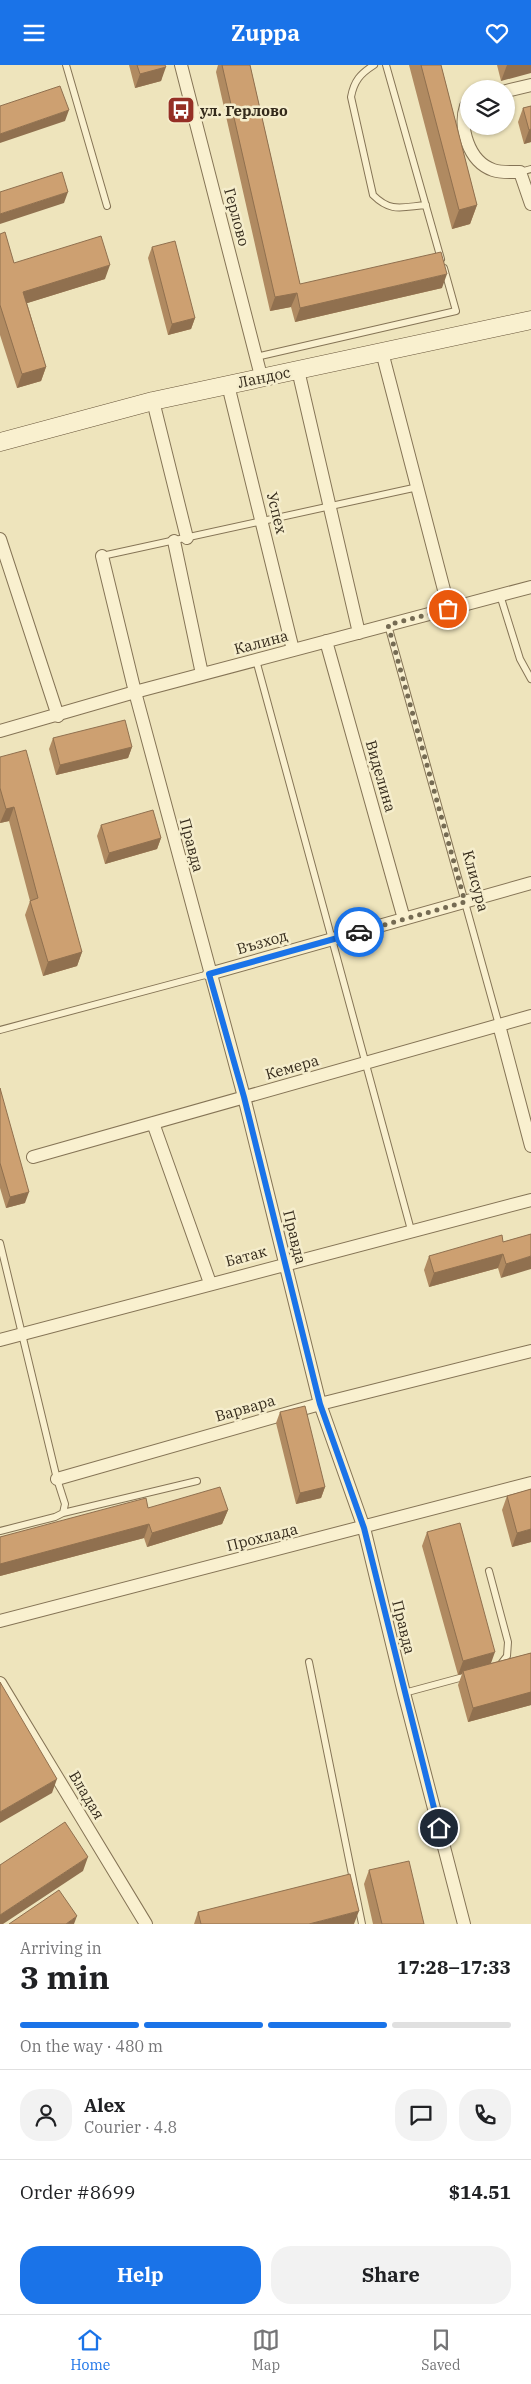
<!DOCTYPE html>
<meta charset="utf-8">
<style>
:root{--surface:#fff;--page:#f2f2f2;--text:#202124;--muted:#757577;--line:#e0e0e0;--accent:#1a73e8}
body{margin:0;font-family:"IBM Plex Serif",serif;background:var(--page);color:var(--text);height:100vh;display:flex;flex-direction:column;font-size:19px;white-space:nowrap}
*{box-sizing:border-box;margin:0}
p{font-size:16px;color:var(--muted)}
.icon{flex:none;width:28px;height:28px;fill:none;stroke:currentColor;stroke-width:2;stroke-linecap:round;stroke-linejoin:round}
.map{position:relative;height:1859px;overflow:hidden}
.sheet{display:flex;flex-direction:column;background:var(--surface);flex:1}
.sheet>*{flex:none}
.tools{position:absolute;left:460px;top:15px;display:grid;gap:10px}
.tools a{display:grid;place-items:center;width:55px;height:55px;border-radius:50%;background:var(--surface);box-shadow:0 1px 4px #0004;font-size:25px}
.pin{position:absolute;display:grid;place-items:center;width:42px;height:42px;color:#fff;margin:-21px;border:2px solid #fff;border-radius:50%;box-shadow:0 1px 5px #0007}
.courier{position:absolute;display:grid;place-items:center;width:50px;height:50px;margin:-25px;border:4px solid #1a73e8;border-radius:50%;background:#fff;color:#222;box-shadow:0 1px 6px #0007}
.head em{font-style:normal;font-weight:700}
.head div{display:flex;flex-direction:column-reverse}
.head{display:flex;align-items:center;justify-content:space-between;height:85px;padding:0 20px}
h1{font-size:32px;font-weight:700;line-height:38px}
.bar{display:grid;grid-template-columns:repeat(4,1fr);gap:8px 5px;align-content:center;height:60px;padding:0 20px}
.bar i{height:6px;border-radius:4px;background:var(--line)}
.bar .current{background:var(--accent)}
.bar p{grid-column:span 4}
.line{display:flex;align-items:center;gap:12px;padding:0 20px;border-top:1px solid var(--line)}
.line div{flex:1}
.round{display:grid;place-items:center;flex:none;width:52px;height:52px;border-radius:20px;background:var(--page)}
.action{display:flex;gap:10px;margin-top:auto;padding:10px 20px}
.action a{flex:1;height:58px;border-radius:20px;background:var(--accent);color:#fff;font-size:20px;font-weight:700;line-height:58px;text-align:center}
.action a+a{background:var(--page);color:var(--text)}
header{display:flex;justify-content:space-between;align-items:center;height:65px;padding:0 20px;background:var(--accent);color:#fff;font-size:22px;font-weight:700}
.menu{display:flex;justify-content:space-around;align-items:center;height:70px;border-top:1px solid var(--line);background:var(--surface);font-size:14px;color:var(--muted)}
.menu a{display:grid;justify-items:center;gap:2px}
.menu .current{color:var(--accent)}
.map>svg:first-child{display:block}
</style>
<header><svg class="icon" aria-label="menu" viewBox="0 0 24 24"><path d="M4 6h16M4 12h16M4 18h16"/></svg>Zuppa<svg class="icon" aria-label="heart" viewBox="0 0 24 24"><path d="M12 20l-8-8c-3-5 5-10 8-4 3-6 11-1 8 4z"/></svg></header>
<div class="map">
<svg width="531" height="1859" viewBox="0 0 531 1859">
<rect width="100%" height="100%" fill="#eee4bc"/>
<g fill="none" stroke-linecap="round" stroke-linejoin="round">
<defs>
<path id="lane" d="M66,0L107,141
M374,0C360,9 354,16 351,32L373,130C391,148 402,142 426,140
M386,0L441,194
M520,107L531,104
M256,292L456,246L444,203
M102,491L418,422
M500,530L520,594L531,614
M388,560L499,960
M256,595L411,1165
M0,965L209,909
M0,1178L57,1414L65,1439L63,1448L55,1452L0,1466
M63,1448L197,1416
M489,1506L508,1577L507,1591L500,1600
M309,1597L362,1859
M404,1628L467,1611"/>
<path id="street" d="M181,0L261,311
M506,26L531,20
M469,39L466,41C459,62 468,96 493,105C501,108 512,107 520,107L531,139
M382,287L449,544
M298,305L359,568
M228,320L293,585
M153,336L187,473
M0,474L58,651
M174,476L202,609
M102,491L135,627L244,1032L320,1339L364,1463L404,1628L464,1859
M326,576L404,854
M0,666L135,627L531,522
M209,909L531,818
M499,960L531,1081
M153,1058L210,1218
M33,1092L531,951
M0,1275L531,1135
M57,1414L320,1339L531,1286
M0,1556L531,1418
M0,1618L146,1859"/>
<path id="secondary" d="M0,377L153,336L531,255"/>
</defs>
<use href="#lane" stroke="#857456" stroke-width="8"/>
<use href="#street" stroke="#857456" stroke-width="14"/>
<use href="#secondary" stroke="#675439" stroke-width="19"/>
<use href="#lane" stroke="#f9f0cf" stroke-width="6"/>
<use href="#street" stroke="#f9f0cf" stroke-width="12"/>
<use href="#secondary" stroke="#f9f0cf" stroke-width="18"/>
</g>
<path fill="#b08a61" d="M129,0H165L161,16L135,23Z
M218,0H250L300,219L442,223L295,257L291,242L270,246L216,7Z
M409,0H441L477,140L470,159L452,164Z
M497,0H531L501,16Z
M531,41V77L524,79L518,57L523,43Z
M0,169L14,198L105,214L27,238L46,302L41,316L17,323L0,270Z
M152,182L195,253L191,264L168,270L148,193Z
M53,673L132,682L128,693L56,710L49,684Z
M0,692L82,887L77,901L43,911L25,850L30,836L9,756L0,758Z
M101,760L161,773L157,784L105,799L97,771Z
M0,1023L25,1138L6,1143L0,1123Z
M531,1169L501,1213L498,1203L429,1222L424,1205L429,1191L503,1177Z
M280,1347L325,1422L321,1433L296,1439L276,1358Z
M507,1431L531,1477L512,1482L502,1445Z
M148,1443L228,1445L222,1459L147,1482L144,1473L0,1511V1472Z
M427,1467L491,1598L531,1588V1640L468,1657L458,1620L462,1609L458,1610L422,1481Z
M369,1805L424,1859H373L364,1819Z
M198,1847L354,1859H194Z"/>
<path fill="#90704f" d="M507,0H531V8L501,16Z
M166,2L161,16L135,23L140,9Z
M69,45L65,56L0,78V69Z
M531,64V77L524,79L529,65Z
M68,127L64,138L0,159V149Z
M477,140L470,159L452,164L459,145Z
M110,200L105,214L18,241L23,227Z
M447,209L442,223L295,257L300,243Z
M297,228L291,242L270,246L275,232Z
M195,253L191,264L168,270L172,259Z
M46,302L41,316L17,323L22,309Z
M132,682L128,693L56,710L60,700Z
M14,742L9,756L0,758L6,744Z
M161,773L157,784L105,799L109,788Z
M82,887L77,901L43,911L48,897Z
M29,1127L25,1138L6,1143L10,1132Z
M503,1189L498,1203L429,1222L434,1208Z
M531,1191V1204L501,1213L506,1199Z
M325,1422L321,1433L296,1439L300,1428Z
M228,1445L222,1459L147,1482L152,1468Z
M149,1459L144,1473L0,1511V1499Z
M531,1464V1477L512,1482L517,1468Z
M495,1587L490,1601L463,1606L462,1609L458,1610L463,1596Z
M531,1627V1640L468,1657L473,1643Z
M57,1714L52,1728L0,1758V1747Z
M88,1792L83,1806L3,1859H0V1850Z
M359,1846L354,1859H309Z
M77,1851L74,1859H66Z"/>
<path fill="#cda071" stroke="#90704f" d="M137,0H165L166,2L140,9Z
M222,0H250L300,219L441,187L447,209L300,243L297,228L275,232Z
M421,0H441L477,140L459,145Z
M60,21L69,45L0,69V41Z
M531,41V64L529,65L523,43Z
M62,107L68,127L0,149V127Z
M5,167L14,198L101,171L110,200L23,227L46,302L22,309L0,240V169Z
M175,176L195,253L172,259L152,182Z
M125,655L132,682L60,700L53,673Z
M26,685L82,887L48,897L30,836L38,833L14,742L6,744L0,723V692Z
M153,745L161,773L109,788L101,760Z
M0,1023L29,1127L10,1132L0,1098Z
M531,1169V1191L506,1199L503,1189L434,1208L429,1191L502,1170L503,1177Z
M305,1341L325,1422L300,1428L280,1347Z
M220,1422L228,1445L152,1468L149,1459L0,1499V1472L146,1433L148,1443Z
M531,1424V1464L517,1468L507,1431Z
M460,1458L495,1587L463,1596L427,1467Z
M531,1588V1627L473,1643L463,1606Z
M0,1617L57,1714L0,1747Z
M65,1757L88,1792L0,1850V1800Z
M409,1796L424,1859H382L369,1805Z
M350,1809L359,1846L309,1859H201L198,1847Z
M59,1825L77,1851L66,1859H9Z"/>
<g fill="none" stroke-linecap="round" stroke-linejoin="round">
<path stroke="#756b53" stroke-width="5" stroke-dasharray="0 9" d="M359,867L465,837L388,560L448,544"/>
<path stroke="#1a73e8" stroke-width="6" d="M359,867L209,909L244,1032L320,1339L364,1463L439,1763"/>
</g>
<defs>
<symbol id="bus-square" viewBox="-11 -11 22 22"><rect x="-9" y="-9" width="18" height="18" rx="4" fill="#952f25" stroke="#f5edcc"/><path d="M-5-6H5V4H4V6H2V4H-2V6H-4V4H-5ZM-3.5-4V0h7V-4ZM-3.5 1.2v1.5H-2V1.2ZM2 1.2v1.5H3.5V1.2Z" fill="#fff"/></symbol>
</defs>
<g fill-rule="evenodd">
<use href="#bus-square" x="165" y="29" width="32" height="32"/>
</g>
<g text-anchor="middle" dominant-baseline="central" stroke-width="5" stroke-linejoin="round" paint-order="stroke">
<g font-size="15" font-weight="bold" fill="#342a1b" stroke="#f5edcc" text-anchor="start">
<text x="200" y="45">ул. Герлово</text>
</g>
<g font-size="15" fill="#342a1b" stroke="#f5edcc">
<text transform="translate(237 152) rotate(75)">Герлово</text>
<text transform="translate(264 312) rotate(-12)">Ландос</text>
<text transform="translate(277 448) rotate(76)">Успех</text>
<text transform="translate(261 577) rotate(-15)">Калина</text>
<text transform="translate(381 711) rotate(74)">Виделина</text>
<text transform="translate(192 780) rotate(75)">Правда</text>
<text transform="translate(476 816) rotate(75)">Клисура</text>
<text transform="translate(262 877) rotate(-16)">Възход</text>
<text transform="translate(292 1002) rotate(-16)">Кемера</text>
<text transform="translate(295 1172) rotate(76)">Правда</text>
<text transform="translate(246 1191) rotate(-15)">Батак</text>
<text transform="translate(245 1343) rotate(-16)">Варвара</text>
<text transform="translate(262 1472) rotate(-14)">Прохлада</text>
<text transform="translate(404 1562) rotate(76)">Правда</text>
<text transform="translate(87 1730) rotate(59)">Владая</text>
</g>
</g>
</svg>
<div class="tools">
<a><svg class="icon" aria-label="layers" viewBox="0 0 24 24"><path d="M12 4l9 5-9 5-9-5zM3 14l9 5 9-5"/></svg></a>
</div>
<div class="pin" style="left:448px;top:544px;background:#ea580c"><svg class="icon" aria-label="bag" viewBox="0 0 24 24"><path d="M5 8h14l-1 12H6zM9 8a3 3 0 0 1 6 0"/></svg></div>
<div class="pin" style="left:439px;top:1763px;background:#1f2937"><svg class="icon" aria-label="home" viewBox="0 0 24 24"><path d="M3 11l9-7 9 7M6 9v11h12V9"/></svg></div>
<div class="courier" style="left:359px;top:867px"><svg class="icon" aria-label="car" viewBox="0 0 24 24"><path d="M5 17H2v-5l4-1 3-4h7l3 4 3 1v5h-3M9 17h6M6 11h13"/><circle cx="7" cy="17" r="2"/><circle cx="17" cy="17" r="2"/></svg></div>
</div>
<section class="sheet">
<div class="head"><div><h1>3 min</h1><p>Arriving in</p></div><em>17:28–17:33</em></div>
<div class="bar"><i class="current"></i><i class="current"></i><i class="current"></i><i></i><p>On the way · 480 m</p></div>
<div class="line" style="height:90px"><a class="round"><svg class="icon" aria-label="person" viewBox="0 0 24 24"><circle cx="12" cy="8" r="4"/><path d="M4 21q1-7 8-7t8 7"/></svg></a><div><b>Alex</b><p>Courier · 4.8</p></div><a class="round"><svg class="icon" aria-label="chat" viewBox="0 0 24 24"><path d="M4 5h16v11H9l-5 4z"/></svg></a><a class="round"><svg class="icon" aria-label="phone" viewBox="0 0 24 24"><path d="M5 4h4l2 5-3 2q2 4 5 5l2-3 5 2v4C11 20 4 13 5 4z"/></svg></a></div>
<div class="line" style="height:65px"><div>Order #8699</div><b>$14.51</b></div>
<div class="action"><a>Help</a><a>Share</a></div>
</section>
<nav class="menu">
<a class="current"><svg class="icon" aria-label="home" viewBox="0 0 24 24"><path d="M3 11l9-7 9 7M6 9v11h12V9"/></svg>Home</a>
<a><svg class="icon" aria-label="map" viewBox="0 0 24 24"><path d="M3 6l6-2 6 2 6-2v14l-6 2-6-2-6 2zM9 4v14M15 6v14"/></svg>Map</a>
<a><svg class="icon" aria-label="saved" viewBox="0 0 24 24"><path d="M7 4h10v16l-5-4-5 4z"/></svg>Saved</a>
</nav>
